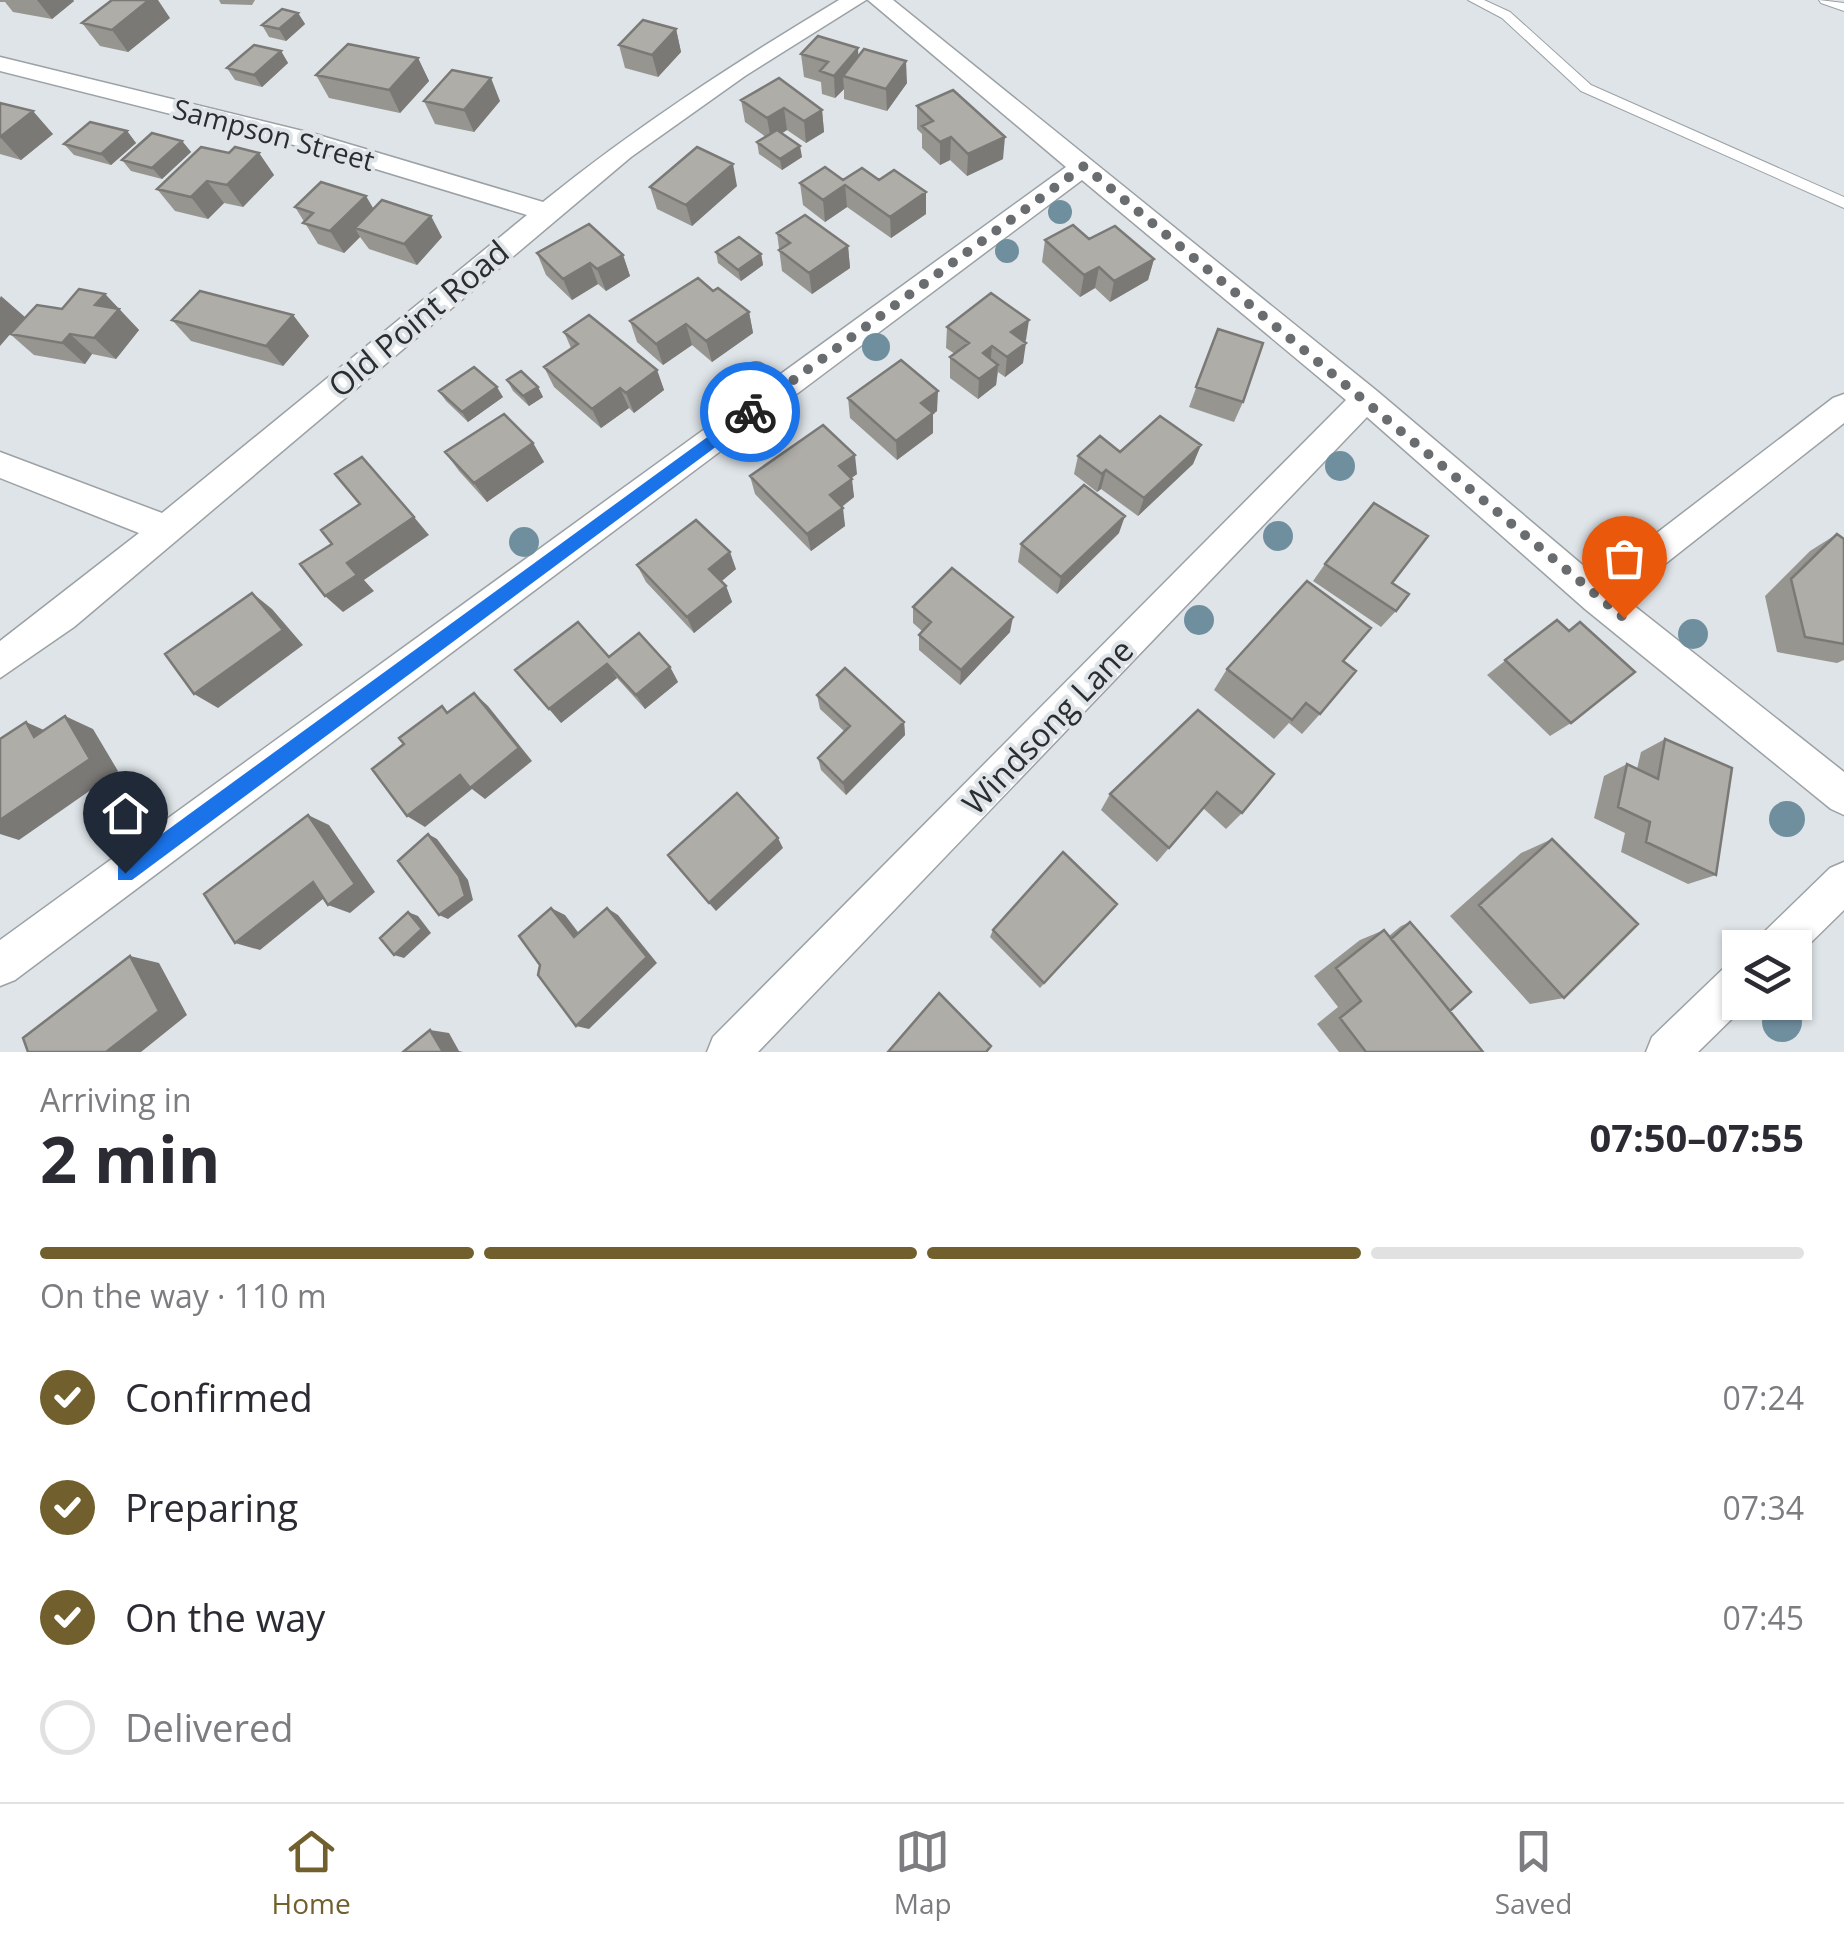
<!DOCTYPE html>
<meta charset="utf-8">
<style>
:root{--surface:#fff;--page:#f7f7f7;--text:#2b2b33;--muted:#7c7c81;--line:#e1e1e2;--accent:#71602e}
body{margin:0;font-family:"Open Sans",sans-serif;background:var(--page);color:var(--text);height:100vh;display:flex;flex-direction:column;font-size:38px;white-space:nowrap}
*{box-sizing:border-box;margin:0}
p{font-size:32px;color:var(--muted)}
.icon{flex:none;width:55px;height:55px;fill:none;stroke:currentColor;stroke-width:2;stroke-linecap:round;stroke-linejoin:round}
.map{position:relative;height:1052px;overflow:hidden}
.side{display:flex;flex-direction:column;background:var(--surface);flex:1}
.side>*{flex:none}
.fabs{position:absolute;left:1722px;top:930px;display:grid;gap:20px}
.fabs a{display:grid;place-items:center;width:90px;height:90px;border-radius:0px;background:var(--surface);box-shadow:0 2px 8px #0004;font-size:50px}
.pin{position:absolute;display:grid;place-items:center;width:85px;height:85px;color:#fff;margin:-102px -42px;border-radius:50% 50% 50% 0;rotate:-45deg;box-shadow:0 0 10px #0007}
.pin .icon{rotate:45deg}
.courier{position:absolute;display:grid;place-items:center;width:100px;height:100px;margin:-50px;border:8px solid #1a73e8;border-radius:50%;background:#fff;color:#222;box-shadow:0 2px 12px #0007}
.overview em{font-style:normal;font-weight:700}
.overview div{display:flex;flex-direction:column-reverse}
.overview{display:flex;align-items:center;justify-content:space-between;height:170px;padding:0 40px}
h1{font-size:65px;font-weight:700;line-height:75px}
.bar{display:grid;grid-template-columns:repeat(4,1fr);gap:15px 10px;align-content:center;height:120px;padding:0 40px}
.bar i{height:12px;border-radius:8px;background:var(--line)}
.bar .on{background:var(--accent)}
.bar p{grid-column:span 4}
ol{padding:0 40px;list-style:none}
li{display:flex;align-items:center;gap:30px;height:110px}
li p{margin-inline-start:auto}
li .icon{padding:10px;border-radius:50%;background:var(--accent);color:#fff;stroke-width:4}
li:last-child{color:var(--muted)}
li i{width:55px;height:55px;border:5px solid var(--line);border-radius:50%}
.dock{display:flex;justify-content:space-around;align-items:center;height:140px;border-top:2px solid var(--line);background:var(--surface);font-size:28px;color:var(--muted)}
.dock a{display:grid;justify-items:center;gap:5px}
.dock .on{color:var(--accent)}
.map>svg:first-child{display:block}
</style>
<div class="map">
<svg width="1844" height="1052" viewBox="0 0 1844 1052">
<rect width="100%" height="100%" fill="#dee4e8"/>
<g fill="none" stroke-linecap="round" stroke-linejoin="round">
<defs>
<path id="service" d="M1468,0H1484L1510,12L1591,85L1844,197V208L1581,91L1502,18Z
M1819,0L1844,3V11L1821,3Z"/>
<path id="minor" d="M839,0H866L745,76L631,157L74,627L0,678V641L139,533L0,478V452L162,513L527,215L310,149L0,71V57L315,134L543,202C637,126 736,62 839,0Z
M868,0H893L1377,391L1598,578L1833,398L1844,394V423L1623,597L1844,772V815L1831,809L1585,609L1367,417L758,1052H707L713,1037L1346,400L1082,180L15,980L0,986V940L1066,167Z
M1844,862V910L1795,958V948H1756L1762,934L1830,868Z
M1740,961V1002H1749L1698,1052H1646L1652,1037L1725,967Z"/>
</defs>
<use href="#service" stroke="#9ba1a4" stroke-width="2"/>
<use href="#minor" stroke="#9ba1a4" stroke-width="3"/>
<use href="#service" fill="#fff" fill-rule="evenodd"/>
<use href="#minor" fill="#fff" fill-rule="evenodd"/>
</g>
<g fill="#6f8f9f">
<circle cx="1060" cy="212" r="12"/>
<circle cx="1007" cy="251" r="12"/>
<circle cx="876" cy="347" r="14"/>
<circle cx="756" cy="375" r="14"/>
<circle cx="1340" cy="466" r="15"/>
<circle cx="1278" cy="536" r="15"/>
<circle cx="524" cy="542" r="15"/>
<circle cx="1199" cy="620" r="15"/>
<circle cx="1693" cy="634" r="15"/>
<circle cx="1787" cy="819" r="18"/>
<circle cx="1782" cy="1022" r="20"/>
</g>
<path fill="#969590" d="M0,0H73L74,1L52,19L13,12L5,2H0Z
M219,0H255L252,5L221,4Z
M298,13L305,24L286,41L269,37L262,25Z
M170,18L128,52L100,46L82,23Z
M676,29L681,52L658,77L625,68L619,45Z
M858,48V56L907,83L887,111L844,99V89L835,98L822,94L821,82L804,77L801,54Z
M281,51L288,63L262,87L235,80L227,68Z
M418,58L429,81L400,113L329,98L316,75Z
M741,100L822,110L824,132L806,143L787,130L782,133L802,157L782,170L759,154L757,142L766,137L745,122Z
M424,101H500L474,132L435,124Z
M0,103L53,134L21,160L0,154Z
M917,106L1003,159L967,176L950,160L940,165L922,148V134L917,129Z
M127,131L136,143L111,165L74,155L64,144Z
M182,141L191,152L162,179L131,171L122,160Z
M259,153L274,175L243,207L224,203L208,219L175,211L157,189Z
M843,180H879L926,192V214L891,238L847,207L825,222L803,205L800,183Z
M737,186L692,226L657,209L650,187Z
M295,207L374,209L442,237L417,265L369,249L360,237L344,253L318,244Z
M777,233L848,246L850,268L812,294L782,271Z
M1089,239L1154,259L1148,280L1110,302L1095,288L1080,297L1042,262L1045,240Z
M716,252L761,254L763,265L741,281L718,263Z
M537,253L623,255L630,276L606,291L598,284L572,300L546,275Z
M713,291L749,312L753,333L712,362L692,345L663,365L637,342L630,321Z
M105,294L139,330L116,359L92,354L85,364L34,355L10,334L62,309Z
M293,315L309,336L283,366L191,341L172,320Z
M947,327L1026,340L1024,342L1023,363L1005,377L998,372L996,385L978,399L950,378V357L955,354L946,348Z
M1218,329L1243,402L1234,422L1189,407Z
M564,332L657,370L664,390L634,413L629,408L601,428L554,387L544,367L571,348Z
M507,380L538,387L543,397L529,406L513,391Z
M439,391L503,397L468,422L446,401Z
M848,398L937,411L933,414V433L897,460L850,418Z
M533,443L544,462L487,502L459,471L445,452Z
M1201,445L1193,464L1138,516L1101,489L1097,492L1074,474L1078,456Z
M857,474L851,478L854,497L842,507L845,526L811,551L755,494L750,476Z
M1119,533L1057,594L1018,562L1021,544Z
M1837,534L1844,539V660L1837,663L1777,652L1765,596L1810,551Z
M1325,564L1392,583L1396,611L1381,627L1313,581Z
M637,565L736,569L721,581L726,586L732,602L694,633L646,582Z
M913,607L1010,632L960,685L919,650V635L922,631L913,623Z
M1557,620L1571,723L1550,736L1487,675Z
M609,657L670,667L678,682L645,709L617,678L561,723Z
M1343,661L1320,714L1302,734L1289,723L1274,739L1214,690L1227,669Z
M817,695L904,722L905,735L846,795L821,770L818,758L844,731L820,709Z
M1198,710L1242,813L1226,829L1203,808L1157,862L1101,810L1110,794Z
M1665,739L1716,875L1688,884L1621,852L1625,833L1594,818L1604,776L1627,764L1637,769L1641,752Z
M1552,839L1564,998L1530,1004L1450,916L1521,853Z
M1117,904L1040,988L990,937L993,930Z
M1410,922L1449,1011L1483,1052H1339L1317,1024L1338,1007L1314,976L1360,940L1384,930L1389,936L1401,926Z"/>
<path fill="#7a7976" d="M37,0H73L74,1L52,19Z
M149,0H158L170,18L128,52L112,30Z
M298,13L305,24L286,41L279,29Z
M676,29L681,52L658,77L652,55Z
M858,48L859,70L843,76L844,89L835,98L834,76Z
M281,51L288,63L262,87L254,75Z
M418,58L429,81L400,113L389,90Z
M906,61L907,83L887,111L886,89Z
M491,78L500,101L474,132L464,110Z
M784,108L787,130L771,140L767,118Z
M822,110L824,132L806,143L804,121Z
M33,111L53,134L21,160L0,137Z
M127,131L136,143L111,165L101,154Z
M951,137L950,160L940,165V142Z
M1005,137L1003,159L967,176L968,154Z
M182,141L191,152L162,179L152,168Z
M800,146L802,157L782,170L780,159Z
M259,153L274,175L243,207L227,185Z
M733,164L737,186L692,226L686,205Z
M207,181L224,203L208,219L191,197Z
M845,185L847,207L825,222L823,200Z
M926,192V214L891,238L890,217Z
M366,196L379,218L355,228L360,237L344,253L330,231Z
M431,216L442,237L417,265L404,244Z
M848,246L850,268L812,294L809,273Z
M761,254L763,265L741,281L738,270Z
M623,255L630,276L606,291L597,269Z
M1154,259L1148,280L1110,302L1114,281Z
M590,263L598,284L572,300L563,279Z
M1099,267L1095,288L1080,297L1084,275Z
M105,294L139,330L116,359L94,338L95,305Z
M1,296L25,317L0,346V298Z
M749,312L753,333L712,362L706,341Z
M293,315L309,336L283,366L266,346Z
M1029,320L1026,340L1009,353L1011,332Z
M686,324L692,345L663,365L656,344Z
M70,334L92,354L85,364L62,343Z
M1026,343L1023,363L1005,377L1007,357Z
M992,346L990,366L983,353Z
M998,365L996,385L978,399L979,379Z
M657,370L664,390L634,413L626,393Z
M497,387L503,397L468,422L462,412Z
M538,387L543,397L529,406L523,396Z
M620,388L629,408L601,428L592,409Z
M938,391L937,411L933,414V433L897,460L896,441L921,403Z
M533,443L544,462L487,502L474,483Z
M1201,445L1193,464L1138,516L1144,498Z
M855,455L857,474L842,485L839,466Z
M1106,470L1101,489L1097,492L1102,474Z
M852,479L854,497L833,513L830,495Z
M843,508L845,526L811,551L807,534Z
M1125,516L1119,533L1057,594L1061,577Z
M414,517L429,535L364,580L374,591L343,612L325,596L347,563Z
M730,552L736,569L716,586L709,569Z
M726,586L732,602L694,633L687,617Z
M252,593L272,609L303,645L218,708L194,694Z
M1013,617L1010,632L960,685L961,670Z
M607,664L617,678L561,723L549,709Z
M670,667L678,682L645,709L636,695Z
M474,693L488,706L532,761L485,799L472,789L425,827L407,816Z
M65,716L93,729L118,771L19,840L0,834V820Z
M26,722L55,735L34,737Z
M904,722L905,735L846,795L843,783Z
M308,815L329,825L375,892L350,913L328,905Z
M428,834L437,839L468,880L473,900L448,919L439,915Z
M778,838L783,848L716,911L709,903Z
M313,882L334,890L260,950L235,943Z
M551,908L565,915L587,944L574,937Z
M607,908L618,915L657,963L589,1029L576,1026Z
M408,912L418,916L431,933L404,958L394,955Z
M130,956L159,963L187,1015L141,1052H106Z
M430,1030L449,1033L459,1051L463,1052H443Z"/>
<path fill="#afada8" stroke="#7a7976" stroke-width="2.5" d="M112,0H149L112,30L82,23Z
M282,9L298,13L279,29L262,25Z
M643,20L676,29L652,55L619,45Z
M818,36L858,48L834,76L820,71L828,62L801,54Z
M348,44L418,58L389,90L316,75Z
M254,45L281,51L254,75L227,68Z
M864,49L906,61L886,89L843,76Z
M452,70L491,78L464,110L424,101Z
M779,78L822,110L804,121L784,108L767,118L741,100Z
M953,90L1005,137L968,154L951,137L940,142L922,126L933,121L917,106Z
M0,103L33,111L0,137Z
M90,122L127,131L101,154L64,144Z
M777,130L800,146L780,159L757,142Z
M152,133L182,141L152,168L122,160Z
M201,147L229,153L235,147L259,153L227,185L207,181L191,197L157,189Z
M697,147L733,164L686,205L650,187Z
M825,167L843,180L862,168L879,180L894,170L926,192L890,217L845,185L823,200L800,183Z
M321,182L366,196L330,231L303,223L313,213L295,207Z
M382,200L431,216L404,244L355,228Z
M805,215L848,246L809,273L779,250L790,243L777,233Z
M589,224L623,255L597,269L590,263L563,279L537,253Z
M1073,225L1089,239L1115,226L1154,259L1114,281L1099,267L1084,275L1045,240Z
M739,237L761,254L738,270L716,252Z
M698,278L713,291L718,288L749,312L706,341L686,324L656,344L630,321Z
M79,289L105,294L95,305L119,309L94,338L70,334L62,343L10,334L37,305L62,309Z
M200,291L293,315L266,346L172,320Z
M991,293L1029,320L1011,332L1026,343L1007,357L992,346L983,353L998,365L979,379L950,357L969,343L947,327Z
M589,315L657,370L626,393L620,388L592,409L544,367L578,344L564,332Z
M1218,329L1263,343L1243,402L1196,387Z
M901,360L938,391L921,403L933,413L896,441L848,398Z
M474,367L497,387L462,412L439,391Z
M521,371L538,387L523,396L507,380Z
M504,414L533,443L474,483L445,452Z
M1160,416L1201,445L1144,498L1106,470L1102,474L1078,456L1100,436L1120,452Z
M823,425L855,455L839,466L852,479L830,495L843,508L807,534L750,476Z
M362,457L414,517L347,563L357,575L325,596L300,564L332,544L321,530L360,504L335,474Z
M1084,485L1125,516L1061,577L1021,544Z
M1374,503L1428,536L1392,583L1409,594L1396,611L1325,564Z
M696,520L730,552L709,569L726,586L687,617L637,565Z
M1837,534L1844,539V644L1805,637L1791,579Z
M952,568L1013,617L961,670L919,635L931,622L913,607Z
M1307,581L1371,628L1343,661L1356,671L1320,714L1306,703L1292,720L1227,669Z
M252,593L283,630L194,694L165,654Z
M1557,620L1569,631L1580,622L1635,672L1571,723L1505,660Z
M578,622L609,657L639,633L670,667L636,695L607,664L549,709L515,670Z
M845,668L904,722L843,783L818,758L850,726L817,695Z
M474,693L519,748L470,788L460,775L407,816L372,769L404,744L399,738L442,706L447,713Z
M1198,710L1274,774L1242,813L1217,792L1169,848L1110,794Z
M65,716L90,759L0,820V739L26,722L34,737Z
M1665,739L1732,768L1716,875L1646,842L1650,822L1618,807L1627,764L1658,779Z
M737,793L778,838L709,903L668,855Z
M308,815L355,884L328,905L313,882L235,943L204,894Z
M428,834L459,876L465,896L439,915L398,861Z
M1552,839L1638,924L1564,998L1479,905Z
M1063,852L1117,904L1044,983L993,930Z
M551,908L574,937L607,908L647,957L576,1026L538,975L540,965L519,936Z
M408,912L422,929L394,955L380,938Z
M1410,922L1471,992L1450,1011L1391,939Z
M1384,930L1483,1052H1366L1340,1018L1361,1001L1336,968Z
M130,956L159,1011L106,1052H28L23,1038Z
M939,993L991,1046L986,1052H888Z
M430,1030L443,1052H403Z"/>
<path fill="#1a73e8" d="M750,406L756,408V417L132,880H118V866Z"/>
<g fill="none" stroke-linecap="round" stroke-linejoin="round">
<path stroke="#6a6d70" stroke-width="10" stroke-dasharray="0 18" d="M750,412L1084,166L1624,618"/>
</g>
<g text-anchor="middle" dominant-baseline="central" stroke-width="8" stroke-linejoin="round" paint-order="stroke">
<g font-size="28" fill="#2b2d2f" stroke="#dee4e8">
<text transform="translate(274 134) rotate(15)">Sampson Street</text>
</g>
<g font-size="32" fill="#2b2d2f" stroke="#dee4e8">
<text transform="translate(418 318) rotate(-40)">Old Point Road</text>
<text transform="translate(1047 726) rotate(-46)">Windsong Lane</text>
</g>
</g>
</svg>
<div class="fabs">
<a><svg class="icon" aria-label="layers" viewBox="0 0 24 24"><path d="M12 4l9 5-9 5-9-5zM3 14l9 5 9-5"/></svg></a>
</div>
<div class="pin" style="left:1624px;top:618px;background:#ea580c"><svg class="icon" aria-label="bag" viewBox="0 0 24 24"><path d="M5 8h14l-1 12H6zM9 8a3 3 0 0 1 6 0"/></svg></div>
<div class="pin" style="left:125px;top:873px;background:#1f2937"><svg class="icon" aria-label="home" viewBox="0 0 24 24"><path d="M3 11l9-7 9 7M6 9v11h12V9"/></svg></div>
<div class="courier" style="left:750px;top:412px"><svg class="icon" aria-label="bike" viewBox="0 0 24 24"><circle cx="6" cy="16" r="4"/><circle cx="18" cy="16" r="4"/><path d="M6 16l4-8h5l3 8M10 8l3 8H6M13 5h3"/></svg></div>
</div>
<section class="side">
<div class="overview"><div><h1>2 min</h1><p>Arriving in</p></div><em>07:50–07:55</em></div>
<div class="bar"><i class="on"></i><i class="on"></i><i class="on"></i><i></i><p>On the way · 110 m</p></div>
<ol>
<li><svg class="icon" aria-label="check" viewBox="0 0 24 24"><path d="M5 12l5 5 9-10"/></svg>Confirmed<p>07:24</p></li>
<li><svg class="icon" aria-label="check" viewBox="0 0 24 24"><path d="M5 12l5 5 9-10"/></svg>Preparing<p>07:34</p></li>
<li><svg class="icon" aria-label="check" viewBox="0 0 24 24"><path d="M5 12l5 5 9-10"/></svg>On the way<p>07:45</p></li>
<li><i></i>Delivered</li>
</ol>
</section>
<nav class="dock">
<a class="on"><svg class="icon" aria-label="home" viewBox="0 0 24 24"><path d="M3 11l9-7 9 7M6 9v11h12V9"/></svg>Home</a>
<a><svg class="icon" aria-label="map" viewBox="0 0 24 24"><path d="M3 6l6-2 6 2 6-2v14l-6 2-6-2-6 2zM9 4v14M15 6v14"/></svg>Map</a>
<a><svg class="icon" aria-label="saved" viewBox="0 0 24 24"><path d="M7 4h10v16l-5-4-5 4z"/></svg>Saved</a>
</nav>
